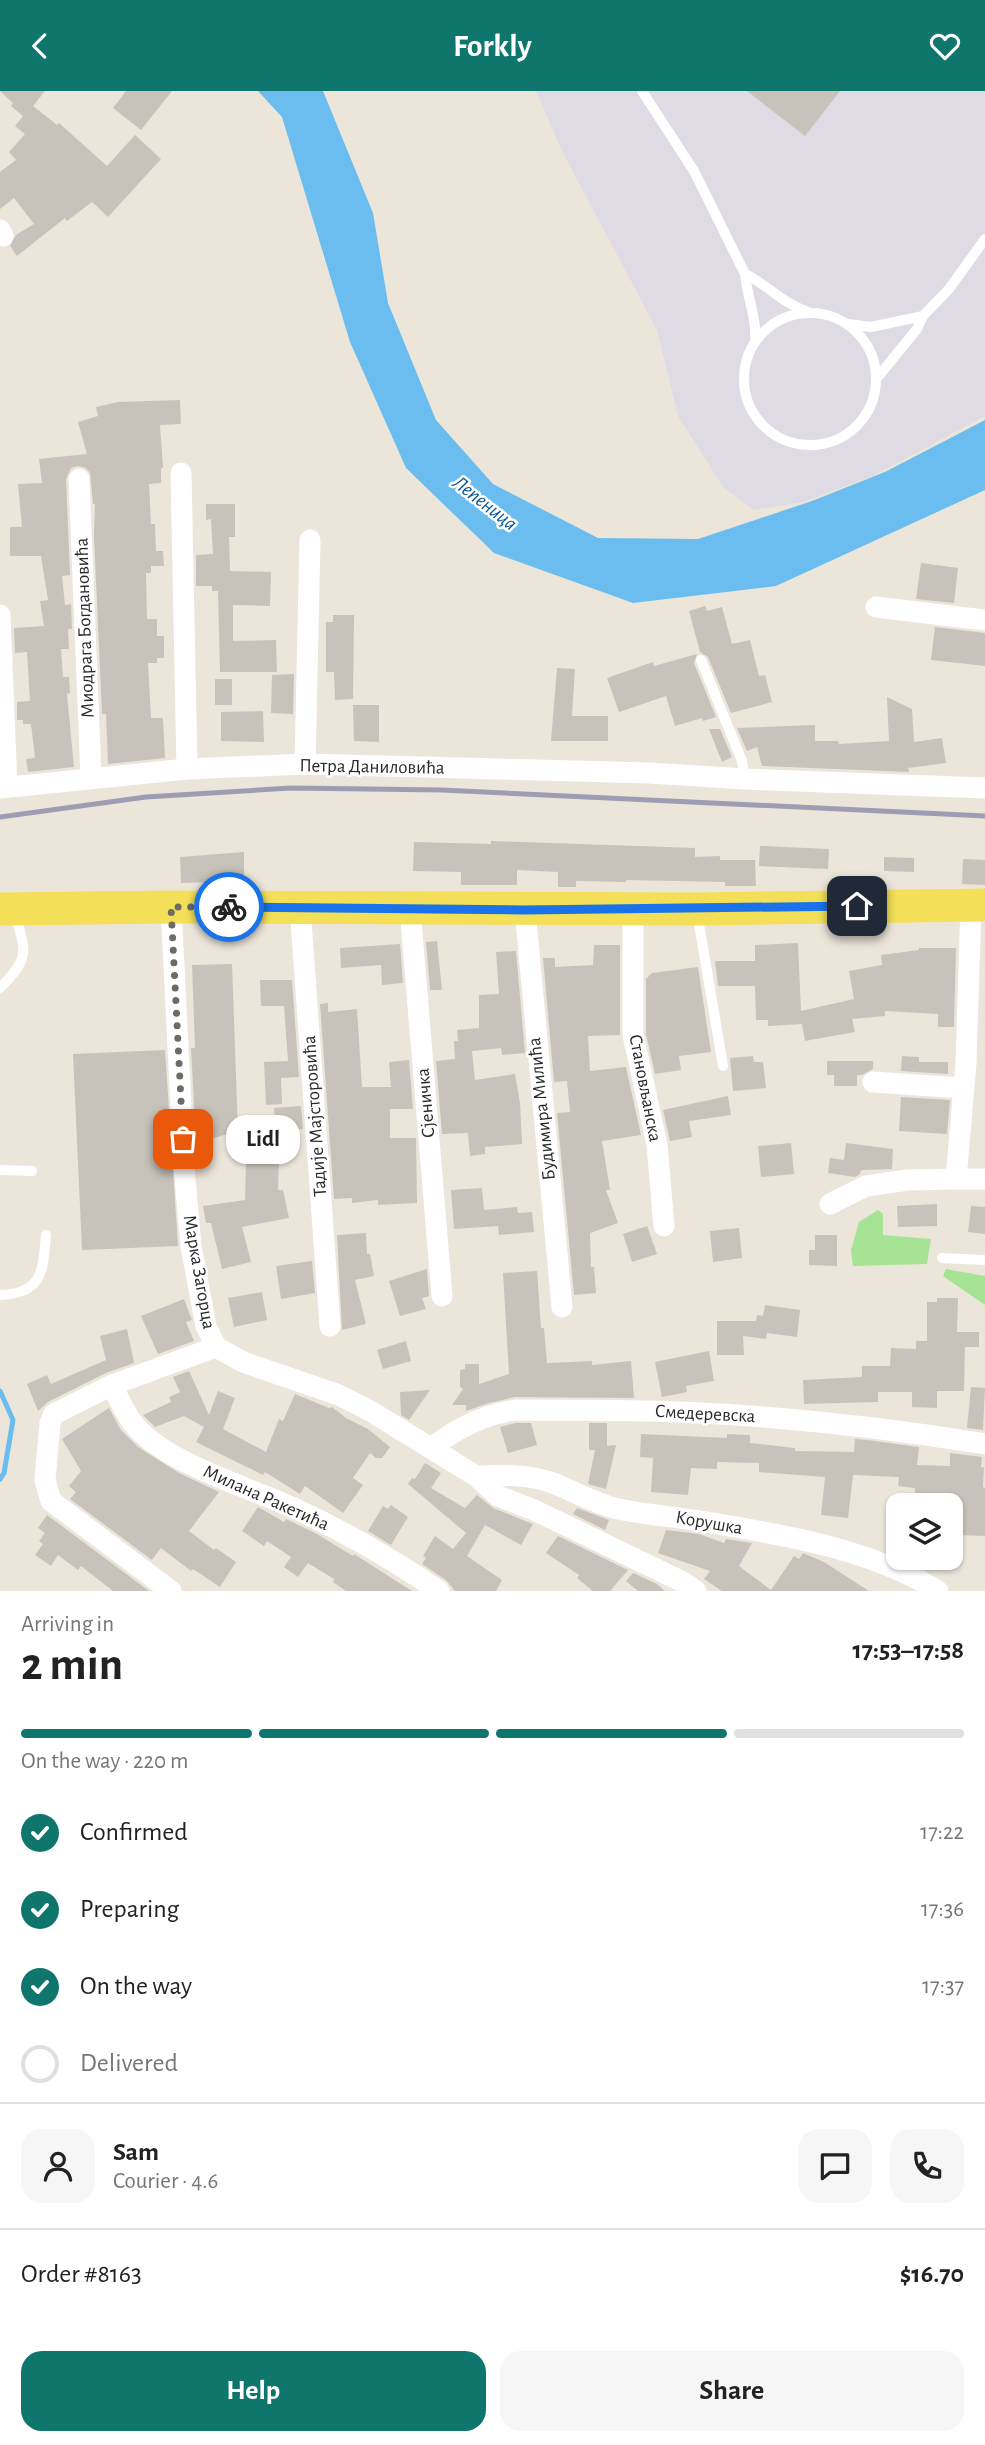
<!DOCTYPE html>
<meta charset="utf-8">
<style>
:root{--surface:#fff;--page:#f6f6f6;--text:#222;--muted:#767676;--line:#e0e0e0;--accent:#0f766e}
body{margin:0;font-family:"Alegreya Sans",sans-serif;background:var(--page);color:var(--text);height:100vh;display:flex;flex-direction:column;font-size:26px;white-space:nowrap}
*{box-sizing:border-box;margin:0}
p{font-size:23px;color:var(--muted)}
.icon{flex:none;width:38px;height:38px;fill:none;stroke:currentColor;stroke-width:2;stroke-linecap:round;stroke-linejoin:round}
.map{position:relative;height:1500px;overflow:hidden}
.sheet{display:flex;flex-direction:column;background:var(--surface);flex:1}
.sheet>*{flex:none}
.buttons{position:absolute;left:886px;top:1402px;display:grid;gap:14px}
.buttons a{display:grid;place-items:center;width:77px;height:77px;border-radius:14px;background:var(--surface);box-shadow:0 2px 5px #0004;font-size:35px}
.pin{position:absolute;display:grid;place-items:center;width:60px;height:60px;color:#fff;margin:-30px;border-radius:14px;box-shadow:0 4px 10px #0006}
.courier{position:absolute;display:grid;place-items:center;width:70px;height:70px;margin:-35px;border:5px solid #1a73e8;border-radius:50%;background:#fff;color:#222;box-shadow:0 2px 9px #0007}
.bubble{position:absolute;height:49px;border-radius:21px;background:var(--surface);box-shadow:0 2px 5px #0004;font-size:23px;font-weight:700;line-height:49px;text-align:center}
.headline em{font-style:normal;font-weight:700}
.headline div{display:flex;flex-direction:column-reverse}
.headline{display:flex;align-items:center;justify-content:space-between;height:119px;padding:0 21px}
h1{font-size:46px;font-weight:700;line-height:52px}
.bar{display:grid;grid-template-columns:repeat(4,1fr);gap:10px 7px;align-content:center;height:84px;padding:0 21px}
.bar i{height:9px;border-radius:5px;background:var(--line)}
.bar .selected{background:var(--accent)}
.bar p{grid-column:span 4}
.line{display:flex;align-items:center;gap:18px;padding:0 21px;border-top:2px solid var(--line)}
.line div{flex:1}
.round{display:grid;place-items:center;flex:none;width:74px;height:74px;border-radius:21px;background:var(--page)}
ol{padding:0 21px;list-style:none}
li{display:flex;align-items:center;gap:21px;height:77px}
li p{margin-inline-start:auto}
li .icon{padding:7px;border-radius:50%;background:var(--accent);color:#fff;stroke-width:4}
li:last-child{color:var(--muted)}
li i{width:38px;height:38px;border:4px solid var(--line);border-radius:50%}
.cta{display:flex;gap:14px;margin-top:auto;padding:14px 21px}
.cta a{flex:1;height:80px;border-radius:21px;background:var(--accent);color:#fff;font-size:28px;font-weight:700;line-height:80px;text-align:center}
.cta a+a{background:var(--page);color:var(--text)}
header{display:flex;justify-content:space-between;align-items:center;height:91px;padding:0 21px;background:var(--accent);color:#fff;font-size:32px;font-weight:700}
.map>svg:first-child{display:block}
</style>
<header><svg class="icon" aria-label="back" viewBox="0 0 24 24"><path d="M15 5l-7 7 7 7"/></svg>Forkly<svg class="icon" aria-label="heart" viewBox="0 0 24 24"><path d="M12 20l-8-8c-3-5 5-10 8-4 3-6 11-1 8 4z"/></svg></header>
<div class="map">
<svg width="985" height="1500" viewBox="0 0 985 1500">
<rect width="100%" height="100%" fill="#ece6da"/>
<path fill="#dedbe4" d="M536,0H985V325L871,386L803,411L754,419L723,396L678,325L657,239L563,62Z"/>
<path fill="#a7e395" d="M878,1119L883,1123V1144L931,1148L927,1173L853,1175L851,1159L859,1131Z
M946,1178L985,1185V1214L943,1185Z"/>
<path fill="#6bbdf0" d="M258,0H323L373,122L388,212L436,329L493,393L598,447L698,448L812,410L885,381L985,329V399L776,495L633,512L494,462L406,377L350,251L282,26Z"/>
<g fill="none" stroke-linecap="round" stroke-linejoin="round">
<path stroke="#6bbdf0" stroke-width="5" d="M0,1300L13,1329L4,1382L0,1388"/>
</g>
<path fill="#c7c3ba" d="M0,0H45L33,15L57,34L59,32L107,75L135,44L161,68L108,126L92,111L67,130L65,127L17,165L10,155L16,144L34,133L14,107L0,118V81L16,69L9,61L25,43L15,35L23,25L11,15L13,12Z
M126,0H172L141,39L113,17Z
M747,0H840L805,45Z
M180,309L181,333L160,334L163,377H161V392L149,393L151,433H155L156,460H163L164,475H151V482H146L147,528H157V545H164V567H157V572H148L151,627H163L165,667L108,673L106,623H102L94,445L95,413H93L90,382L86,377L78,375L71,377L66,388L70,484L62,485L65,514L71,513L72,538H68L69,558H61L63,586H69L70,602L67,603L74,676L28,681L26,668L35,667L31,633H23V629H17V611L30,610L27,561L15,562L14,537L44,535L40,510L48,509L41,465H10V436H22L18,393L42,392L39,368L87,363L78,331L98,325L96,316L118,311Z
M206,413H235V446H229L230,480L271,481L270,515L233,514V550L276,549L277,581H220L218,500H212V495H196V464L213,463L211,428L206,429Z
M921,472L958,477L954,512L916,508Z
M705,515L707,520L722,516L732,553L750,549L759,585L765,584L772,611L731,622L708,566L700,561L689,520Z
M333,524H354L353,608L335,609L334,581H326V531H333Z
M935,536L985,542V575L931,569Z
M697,563L694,572L716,626L703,630L702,627L675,635L666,605L619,621L607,587L653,571L654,575Z
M557,577L575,578L572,625H608V650H551Z
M294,583L293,623L271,622L272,584Z
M215,588H232V614H215Z
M887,606L912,618L914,651L942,647L946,672L908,677L909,681L762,675L757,656L747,660L737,637L815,634V650H838L839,653L889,650Z
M353,614H379V651L354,650Z
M263,620L264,651L221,650V621Z
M709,638H720L732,666L722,671Z
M491,750L695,757V766L720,765V769H755L756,795H725V791L626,789V791L576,790V796H558V781L517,779V794H461V781L413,780L414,751L491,753Z
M760,755L829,758L828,778L759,775Z
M244,761V786H211L212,791L181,792L180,766Z
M884,766L914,767V781L884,780Z
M963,768L985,769V794L962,793Z
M437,850L442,899H430L426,851Z
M798,852L801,920L854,908L849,880L882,874L881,864L919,859V857H956L954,936H938V923L885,920V925L852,928L855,941L805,950L802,933L768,935V929H756L755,895H718L715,870H755V854Z
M400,853L403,892L382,894L381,874L341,877L340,857Z
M594,854H620V944L588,945L590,980L626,976L641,1044L602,1050L610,1099H606L618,1132L590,1142L591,1176H594L596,1202L574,1204L557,1022L570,1021L567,990L554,991L543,867H555V876L593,874Z
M516,860L525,962L502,964L501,957L472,960L475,989L515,983L520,1012L522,1053L485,1056V1063L470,1065L468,1042L442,1043L436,970L455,968L454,950H458L457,939L479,937V904L499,903L496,861Z
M232,873L238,1040L196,1052L191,957H195L192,874Z
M698,876L711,961L679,965L681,979L655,983L646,943V888L652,882Z
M260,889H292L299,986L281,987L282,1013L266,1014L264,971L288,970L284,915H261Z
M328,912V921L357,918L362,996H391L389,971L409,969L413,1018H390V1047H416L417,1112L378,1114V1109L352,1112V1107L334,1108L320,913Z
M165,959L178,1155L82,1159L73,963Z
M753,965L754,971H763L766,997L733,1000L730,967Z
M902,965L919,966V971H948V983L901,980Z
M827,970H873V978L862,984H857V995H834V984H827Z
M728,1005L731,1024L689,1030L692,1046L670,1050L663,1019Z
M901,1006L950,1009L947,1043L899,1040Z
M301,1015L303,1038L276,1040L274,1017Z
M791,1052L794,1083L761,1086L758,1055Z
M846,1052L893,1058L892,1078L861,1079L860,1083L855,1086L828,1082L830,1067L844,1069Z
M246,1071L279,1072L278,1099H283L289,1127L242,1136L251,1171L222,1178L211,1132H206L203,1115L245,1109Z
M482,1097L484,1119L517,1116L518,1122L532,1121L534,1141L499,1144L498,1135L454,1138L451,1099Z
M937,1113V1135L898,1136L897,1115Z
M971,1115L985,1116V1143L968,1141Z
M647,1135L657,1163L632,1171L623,1143Z
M739,1137L742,1167L713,1171L710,1140Z
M366,1142L367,1163H370L374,1185L355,1189L366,1233L342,1239L337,1144Z
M815,1144H837V1175L809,1174V1159H815Z
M312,1170L315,1202L281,1208L276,1175Z
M427,1178L429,1205L422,1207L426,1218L400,1225L389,1190Z
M537,1180L541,1237H544L547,1272L592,1270V1274L631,1270L634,1307L515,1306L489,1312L466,1320V1314H452L463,1298L460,1296V1279L465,1278V1273H479V1293L509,1283L503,1182Z
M262,1201L267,1229L234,1236L228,1207Z
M937,1207H958L957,1241H979V1256H965L964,1300H937V1317L912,1316V1301H878V1311L804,1313L803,1289L862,1286V1275H890L891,1257L916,1258V1250H927V1211H937Z
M184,1208L192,1229L186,1231L194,1250L158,1263L141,1225Z
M765,1214L800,1219L797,1246L767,1242L766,1248L743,1245L744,1264H717V1230H756L757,1224L763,1225Z
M127,1238L134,1272L106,1282L48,1311L38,1320L27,1293L47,1284L51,1293L106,1269L100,1245Z
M406,1250L411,1270L383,1278L377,1259Z
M709,1260L714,1290L686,1295L687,1301L662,1306L655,1271Z
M189,1280L209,1324L218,1300L235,1307L223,1338L266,1361L279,1328L283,1330L295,1303L329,1317L332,1316L346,1327L368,1338L390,1356L382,1367H376L370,1362L353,1387L363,1394L343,1422L305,1395L300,1403L265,1381L263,1384L196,1351L204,1336L184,1325L155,1336L143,1324L171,1311L169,1306L180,1301L173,1286Z
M971,1296L985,1297L983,1339L967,1337Z
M430,1299L409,1329L401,1324L400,1301Z
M109,1317L121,1339L138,1356L179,1382L219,1401L189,1440L214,1459L216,1457L236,1471L220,1496L193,1478L191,1480L161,1457L152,1469L70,1408L76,1401L69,1395L81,1380L62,1348Z
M516,1332H531L537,1354L508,1362L500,1336Z
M589,1332H607V1355L616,1354L606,1398L588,1393L595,1359H589Z
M641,1343L727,1347V1343L750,1344V1352L795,1357V1360L854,1361L855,1348L867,1349L919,1356L917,1374L950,1375V1362L982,1366L981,1377L984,1376L983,1396L985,1397V1445L956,1444L957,1425H950V1414H914L915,1397L898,1395L899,1386L853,1384L848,1427L821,1424L825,1386L759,1381V1372L717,1371V1378L691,1377L688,1404L651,1401L653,1367L640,1366Z
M425,1372L441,1382L431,1397L465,1417L477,1404L493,1417L533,1433L521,1454L485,1434L467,1465L502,1489L496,1500H455L446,1489L422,1473L426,1467L423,1465L435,1445L453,1458L466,1442L408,1393L412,1387L415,1388Z
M391,1414L408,1426L391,1454L368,1440L383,1415L388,1418Z
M258,1416L284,1431L286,1428L317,1443L353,1465L354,1463L412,1500H346L333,1491L334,1488L308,1472L298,1486L284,1476L291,1466L267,1450L264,1455L242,1440Z
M577,1417L609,1429L605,1439L573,1423Z
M47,1424L149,1500H113L81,1475L78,1479L58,1464L51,1475L35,1464L43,1453L39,1450L45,1442L38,1437Z
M666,1439L699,1443L724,1452L726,1448L752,1452L739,1475L771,1499L794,1465L799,1468L803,1462L824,1471L869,1500H722L704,1488L710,1480L658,1462Z
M558,1445L628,1479L610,1500H593L577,1487L579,1484L546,1462Z
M633,1482L657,1493L665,1500H638L626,1490Z"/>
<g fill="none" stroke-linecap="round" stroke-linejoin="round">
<path stroke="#fff" stroke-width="10" d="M642,0L694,80L745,183C747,206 757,227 755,250
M745,183C768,194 782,212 808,221
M744 288a66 66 0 1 1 132 0a66 66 0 1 1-132 0Z
M848,233L871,236L923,225
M877,287L917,238L923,225L949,198L985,148
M701,569L742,670L745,688
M697,821L723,975
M0,897C31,866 26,860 14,821
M0,1079L32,1080
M942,1167L985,1169
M0,1204C43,1203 43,1179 46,1144"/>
<path stroke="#fff" stroke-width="21" d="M0,139L3,145
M181,382L187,678
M79,388L91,686
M876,516L985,529
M0,524L7,696
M305,673L310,449
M0,697L187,678L305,673L650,682L745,688L985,697
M971,814L966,972L956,1088H985
M171,816L184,1076L191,1156L206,1235L216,1256L243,1271L339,1304L372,1321L476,1385L498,1405L534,1419L685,1492L696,1500
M300,816L330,1235
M633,817V944L657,1054L664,1135
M410,818L442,1205
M525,819L562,1216
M873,991L963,997
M830,1113L866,1095L907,1089L956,1088
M112,1294C118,1306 124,1320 132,1331C162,1372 252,1397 296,1418C345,1441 394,1469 439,1500
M432,1356C458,1337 483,1324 515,1319C594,1319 673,1319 751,1325C830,1331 907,1340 985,1353
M476,1385C500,1384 527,1383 550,1391C572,1399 592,1411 614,1417C640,1423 667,1425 693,1429C773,1442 869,1456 938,1500
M171,1500L51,1410L45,1389L50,1332L54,1323L112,1294L216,1256"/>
<path stroke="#f3e058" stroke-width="33" d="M0,818L171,816L697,818L985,814"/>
<path stroke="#9d9eb4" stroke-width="5" d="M0,726L146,706L291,697L442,699L985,725"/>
</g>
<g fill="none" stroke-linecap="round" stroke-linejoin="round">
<path stroke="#6d6b67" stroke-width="7" stroke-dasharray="0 12.6" d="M183,1048L171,816H229"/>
<path stroke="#1a73e8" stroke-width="9" d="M229,816L525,819L857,815"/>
</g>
<g text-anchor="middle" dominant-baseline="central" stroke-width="5" stroke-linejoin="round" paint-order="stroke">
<g font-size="19" fill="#292929" stroke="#fff">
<text transform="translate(85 537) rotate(-92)">Миодрага Богдановића</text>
<text transform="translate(372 676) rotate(1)">Петра Даниловића</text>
<text transform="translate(645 997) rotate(79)">Становљанска</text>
<text transform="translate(426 1012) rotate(-95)">Сјеничка</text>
<text transform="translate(542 1018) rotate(-96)">Будимира Милића</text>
<text transform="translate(315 1025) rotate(-94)">Тадије Мајсторовића</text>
<text transform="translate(199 1181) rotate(80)">Марка Загорца</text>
<text transform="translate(705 1323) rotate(3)">Смедеревска</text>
<text transform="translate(266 1407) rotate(24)">Милана Ракетића</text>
<text transform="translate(709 1432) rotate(10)">Корушка</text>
</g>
<g font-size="21" font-style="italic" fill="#0b599b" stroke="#fff">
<text transform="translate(485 412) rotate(38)">Лепеница</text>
</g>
</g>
</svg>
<div class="buttons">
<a><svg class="icon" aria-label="layers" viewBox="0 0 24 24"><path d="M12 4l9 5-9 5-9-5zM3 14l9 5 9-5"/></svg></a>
</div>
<div class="pin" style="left:183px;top:1048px;background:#ea580c"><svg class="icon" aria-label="bag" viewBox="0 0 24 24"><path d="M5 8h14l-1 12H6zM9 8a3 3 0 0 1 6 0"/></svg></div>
<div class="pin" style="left:857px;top:815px;background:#1f2937"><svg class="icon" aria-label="home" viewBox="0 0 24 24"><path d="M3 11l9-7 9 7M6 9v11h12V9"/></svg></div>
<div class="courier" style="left:229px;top:816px"><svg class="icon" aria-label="bike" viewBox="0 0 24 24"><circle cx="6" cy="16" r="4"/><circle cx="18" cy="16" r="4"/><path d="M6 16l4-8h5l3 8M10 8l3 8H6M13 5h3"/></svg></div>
<div class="bubble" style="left:226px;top:1024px;width:74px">Lidl</div>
</div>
<section class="sheet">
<div class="headline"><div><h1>2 min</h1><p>Arriving in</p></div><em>17:53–17:58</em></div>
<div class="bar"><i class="selected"></i><i class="selected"></i><i class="selected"></i><i></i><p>On the way · 220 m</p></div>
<ol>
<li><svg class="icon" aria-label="check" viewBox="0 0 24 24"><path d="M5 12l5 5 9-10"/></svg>Confirmed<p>17:22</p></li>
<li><svg class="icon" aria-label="check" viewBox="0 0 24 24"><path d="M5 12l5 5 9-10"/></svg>Preparing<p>17:36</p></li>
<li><svg class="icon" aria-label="check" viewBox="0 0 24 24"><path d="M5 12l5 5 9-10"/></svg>On the way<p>17:37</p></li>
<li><i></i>Delivered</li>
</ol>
<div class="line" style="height:126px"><a class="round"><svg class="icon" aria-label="person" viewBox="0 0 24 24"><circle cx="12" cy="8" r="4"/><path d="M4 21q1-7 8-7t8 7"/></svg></a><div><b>Sam</b><p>Courier · 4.6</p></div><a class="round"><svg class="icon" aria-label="chat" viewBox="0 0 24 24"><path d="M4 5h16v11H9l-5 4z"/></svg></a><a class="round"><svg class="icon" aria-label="phone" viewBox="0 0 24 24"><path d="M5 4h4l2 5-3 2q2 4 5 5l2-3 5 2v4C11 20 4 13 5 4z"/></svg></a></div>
<div class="line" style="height:91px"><div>Order #8163</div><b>$16.70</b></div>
<div class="cta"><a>Help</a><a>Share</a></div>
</section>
